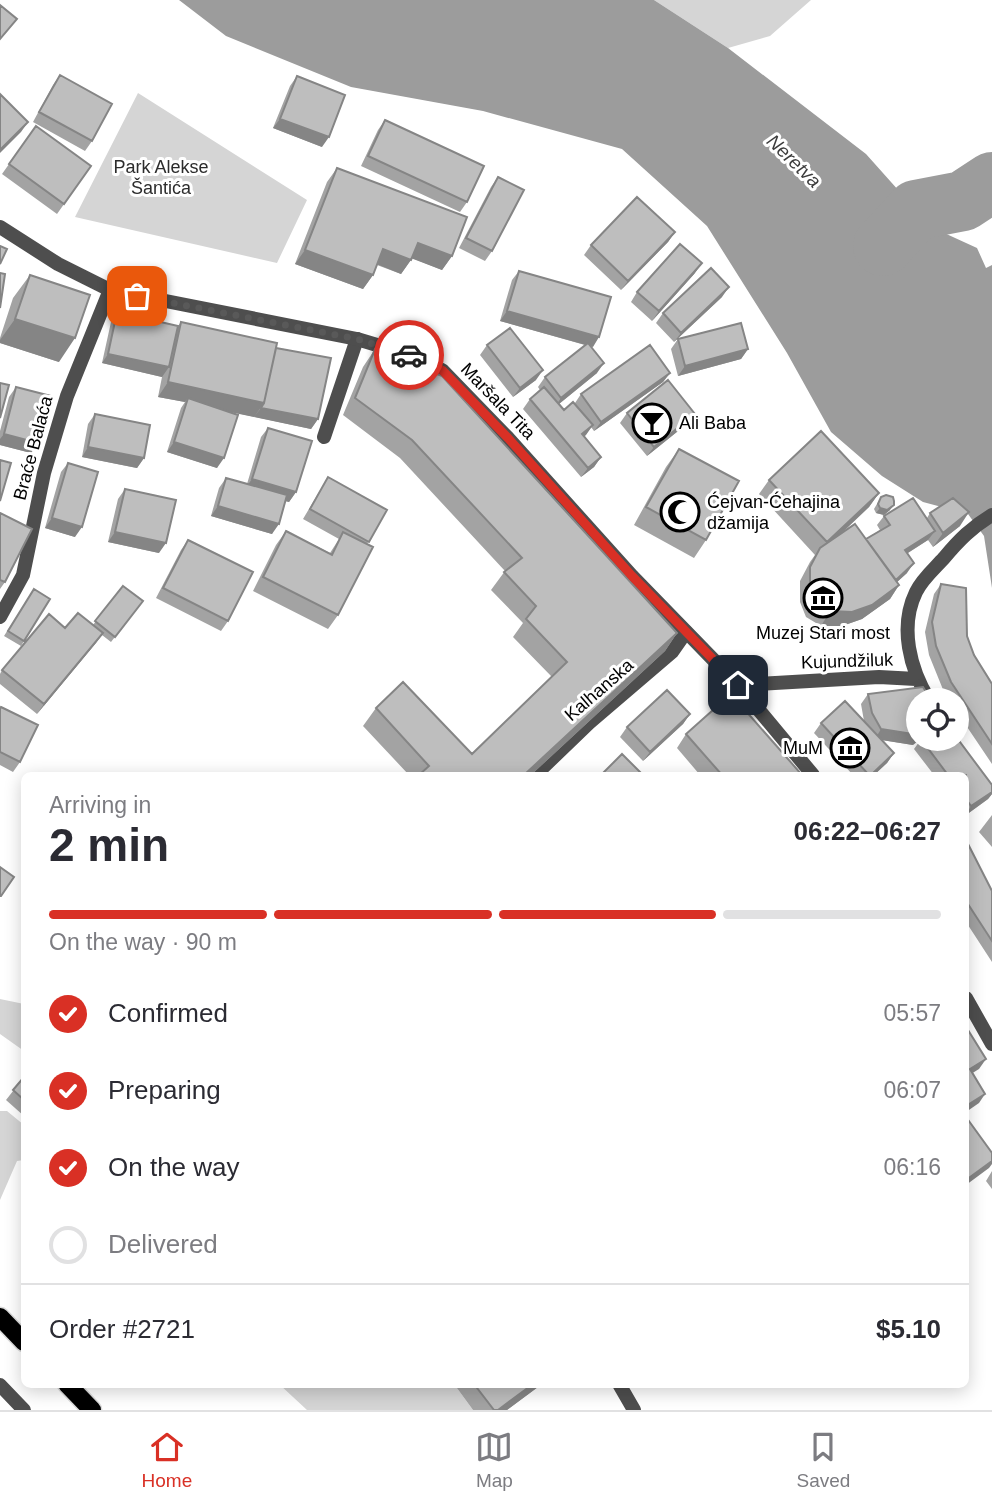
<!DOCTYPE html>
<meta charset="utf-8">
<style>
:root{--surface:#fff;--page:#f2f2f3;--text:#2b2b33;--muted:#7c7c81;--line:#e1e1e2;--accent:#d93025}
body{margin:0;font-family:Helvetica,sans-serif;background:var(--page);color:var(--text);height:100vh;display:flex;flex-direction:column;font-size:26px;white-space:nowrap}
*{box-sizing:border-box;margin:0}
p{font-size:23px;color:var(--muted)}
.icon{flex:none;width:38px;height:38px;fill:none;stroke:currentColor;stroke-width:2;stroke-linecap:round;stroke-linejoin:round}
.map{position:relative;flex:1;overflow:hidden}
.details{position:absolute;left:21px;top:772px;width:948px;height:616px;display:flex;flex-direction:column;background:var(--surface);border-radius:10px;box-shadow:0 4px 18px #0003}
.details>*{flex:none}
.controls{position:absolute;left:906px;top:688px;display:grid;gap:14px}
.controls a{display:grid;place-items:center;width:63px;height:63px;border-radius:50%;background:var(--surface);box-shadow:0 4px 18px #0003;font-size:35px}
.pin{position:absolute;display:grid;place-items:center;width:60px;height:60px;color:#fff;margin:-30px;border-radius:14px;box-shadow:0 4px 10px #0006}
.courier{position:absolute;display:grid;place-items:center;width:70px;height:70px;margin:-35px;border:5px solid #d93025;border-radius:50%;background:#fff;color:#222;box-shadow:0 2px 9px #0007}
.headline em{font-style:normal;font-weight:800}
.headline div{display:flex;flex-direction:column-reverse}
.headline{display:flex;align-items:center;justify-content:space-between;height:119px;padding:0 28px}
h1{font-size:46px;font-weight:800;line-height:52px}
.bar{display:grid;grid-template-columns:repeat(4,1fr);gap:10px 7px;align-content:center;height:84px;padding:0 28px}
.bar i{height:9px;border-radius:5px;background:var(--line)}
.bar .active{background:var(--accent)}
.bar p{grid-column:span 4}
.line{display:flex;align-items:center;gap:18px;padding:0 28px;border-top:2px solid var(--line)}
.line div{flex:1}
ol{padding:0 28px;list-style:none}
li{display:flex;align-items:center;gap:21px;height:77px}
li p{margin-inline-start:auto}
li .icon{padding:7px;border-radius:50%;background:var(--accent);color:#fff;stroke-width:4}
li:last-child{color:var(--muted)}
li i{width:38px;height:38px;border:4px solid var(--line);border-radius:50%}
.menu{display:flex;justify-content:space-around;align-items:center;height:98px;border-top:2px solid var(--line);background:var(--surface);font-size:19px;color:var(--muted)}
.menu a{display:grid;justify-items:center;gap:4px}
.menu .active{color:var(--accent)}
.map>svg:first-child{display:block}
</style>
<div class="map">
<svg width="992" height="1410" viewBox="0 0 992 1410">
<rect width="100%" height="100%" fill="#fff"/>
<path fill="#d5d5d5" d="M654,0H811L770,36L728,48Z
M138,93L307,200L277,263L75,217Z
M0,999L24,1004V1051L0,1034Z
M0,1111H7L24,1125V1160L17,1161L0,1200Z
M279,1384H454L473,1410H307Z"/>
<path fill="#9c9c9c" d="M179,0H654L728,48L866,154L916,210L934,213L942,232L977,248L986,268L992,265V588L984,536L968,514L923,502L882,476L831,432L787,353L707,226L622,149L483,111L351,87L226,36Z"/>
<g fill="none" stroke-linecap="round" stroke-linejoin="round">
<path stroke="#9c9c9c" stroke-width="60" d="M883,246L916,210L963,201L992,182"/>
<defs>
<path id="primary" d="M0,1317L24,1342
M67,1384L92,1410"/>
</defs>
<use href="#primary" stroke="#dbdbdb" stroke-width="21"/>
<path stroke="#4e4e4e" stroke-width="14" d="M619,1384L634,1410"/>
<path stroke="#4e4e4e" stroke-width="14" d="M738,685L879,677L916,679
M929,700C910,669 899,627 916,592C922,579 935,568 944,558C959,540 972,527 992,515
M535,775L589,723L672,652L686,632"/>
<path stroke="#4e4e4e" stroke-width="14" d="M324,437L357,339
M0,617L23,575L44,473L67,396L110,290
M0,1385L24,1410"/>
<path stroke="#4e4e4e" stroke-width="14" d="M0,227L58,264L110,290L357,339L407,354L442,370L508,438L632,576L738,685L813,775
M966,998L992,1044"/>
<use href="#primary" stroke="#000" stroke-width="18"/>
</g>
<path fill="#a3a3a3" d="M60,75L92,141L85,151L33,122L53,85Z
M297,76L322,147L273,128L290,86Z
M385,120L467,202L460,212L361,166L378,130Z
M36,126L91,166L57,214L2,174Z
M337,168L452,256L442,270L412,258L401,274L377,265L373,275L363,289L295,264L327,182Z
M498,177L492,251L485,261L459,248L491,187Z
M675,232L668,242L621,290L584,255L591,245Z
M519,271L593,347L591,346L597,373L559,404L564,410L575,403L581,394L670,373L663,382L594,431L591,427L584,437L601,457L594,467L581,477L523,409L530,399L540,390L538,387L545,377L585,345L500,321L512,280Z
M695,273L652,321L631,302L637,292Z
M30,275L59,362L0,343V338L13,298Z
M722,297L674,342L656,323L663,313Z
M117,312L178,326L181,322L276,348L318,419L311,429L232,412L217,468L167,452L181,408L185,402L158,397L162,377L102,363L111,322Z
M678,339L748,349L741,359L678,376L671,349Z
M487,345L536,380L513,397L480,355Z
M375,349L677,633L665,651L531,775H409L363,726L376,708L472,754L552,677L513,637L523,623L491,590L505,571L400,458L343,415L363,367Z
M16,387L38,443L31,453L0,445V431L9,397Z
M627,413L688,423L647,456L620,423Z
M95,414L144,458L137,468L82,457L88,424Z
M268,428L296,492L289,502L285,501L272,534L211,516L219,488L226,478L247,484L261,437Z
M679,449L706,540L694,558L634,525L666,467Z
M68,463L75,537L45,528L61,472Z
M328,477L387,510L367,544L338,615L328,629L253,591L276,545L286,531L330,553L339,539L303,519Z
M769,480L879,493L869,507L842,533L866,539L880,530L877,525L884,516L927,518L930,513L960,526L933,547L928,540L908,553L907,573L897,582L899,585L890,599L862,619L842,626H821L806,617L800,602V581L810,562L815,555L759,494Z
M125,489L159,553L108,542L118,499Z
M881,497L890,510L884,515L876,513L874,509Z
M0,513L5,582L0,589Z
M188,540L228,621L221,631L156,598L181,550Z
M941,584L967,636L974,655L992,684V764L957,712V700H949L944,692L929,655L925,632L934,594Z
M123,586L143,601L111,642L102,635L37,714L0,684V674L2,670L65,628L93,625Z
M34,589L50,599L21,646L4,636Z
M868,694L913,745L882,740L894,753L887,763L874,775H853L814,733L821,723L864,721L861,704Z
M0,708L20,762L13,772L0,765Z
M690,714L683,724L643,761L620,737L627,727Z
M686,734L802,775H700L677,748Z
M922,738L992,785V794L988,799L966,815V775H934L914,749Z
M992,815V847L979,832Z
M966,840L992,891V962L966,922Z
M24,1077V1116L6,1100Z
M992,1171V1189L986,1181Z
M454,1384H542L507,1410H473Z"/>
<path fill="#858585" d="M280,119L329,137L322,147L273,128Z
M28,122L21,132L0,153V150Z
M675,232L668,242L621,290L628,281Z
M418,243L452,256L442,270L408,257Z
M383,249L411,260L401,274L374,263Z
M305,250L373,275L363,289L295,264Z
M702,263L695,273L652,321L659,311Z
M729,287L722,297L674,342L681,333Z
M507,311L599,337L593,347L500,321Z
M15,319L75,338L59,362L0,343V340Z
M748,349L741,359L678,376L685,366Z
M108,354L169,367L162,377L102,363Z
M604,363L597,373L554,408L561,398Z
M543,370L536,380L513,397L520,388Z
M670,373L663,382L594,431L601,422Z
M168,382L264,403L254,417L186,403L188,398L185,402L158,397Z
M261,408L318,419L311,429L254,417Z
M695,414L688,423L647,456L654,447Z
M593,425L586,435L575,444L582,434Z
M4,434L38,443L31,453L0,445V439Z
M174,442L224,458L217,468L167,452Z
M88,447L144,458L137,468L82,457Z
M601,457L594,467L581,477L588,468Z
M252,479L296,492L289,502L245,489Z
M879,493L869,507L817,556L827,542Z
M894,505L890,510L884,515L876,513L880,508Z
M218,506L279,524L272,534L211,516Z
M969,512L960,526L933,547L943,533Z
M52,518L82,527L75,537L45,528Z
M935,531L928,540L898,559L905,550Z
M115,532L166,543L159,553L108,542Z
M914,563L907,573L886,592L893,582Z
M899,585L890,599L862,619L842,626H821L830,611Z
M103,633L96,643L37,714L44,704Z
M677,633L665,651L531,775H524Z
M690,714L683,724L643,761L650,752Z
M881,729L919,735V738H922L913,745L875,739Z
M894,753L887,763L874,775H871Z
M992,792V794L988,799L966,815L971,806Z
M986,1059L979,1069L966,1077L970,1069Z
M985,1094L979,1103L966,1112V1106Z
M992,1161V1164L989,1168L966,1185V1180Z
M533,1384H542L507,1410H498Z"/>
<path fill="#bebebe" stroke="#858585" stroke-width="2" d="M0,5L17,19L0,39Z
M60,75L112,104L92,141L39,112Z
M297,76L345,95L329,137L280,119Z
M0,94L28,122L0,150Z
M385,120L484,166L467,202L368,156Z
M36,126L91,166L64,204L9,164Z
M337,168L467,217L452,256L418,243L411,260L383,249L373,275L305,250Z
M498,177L524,190L492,251L466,238Z
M637,197L675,232L628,281L591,245Z
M680,244L702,263L659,311L637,292Z
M0,246L7,249L0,264Z
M711,268L729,287L681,333L663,313Z
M519,271L611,297L599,337L507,311Z
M0,273L5,274L0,308Z
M30,275L90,295L75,338L15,319Z
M117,312L178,326L169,367L108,354Z
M181,322L277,343L264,403L168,382Z
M741,323L748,349L685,366L678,339Z
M510,328L543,370L520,388L487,345Z
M588,343L604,363L561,398L545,377Z
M650,345L670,373L601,422L581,394Z
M276,348L331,358L318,419L261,408L264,403Z
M375,349L442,376L677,633L524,775H419L429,766L376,708L403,682L472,754L567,662L526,619L536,606L504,572L522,558L412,440L355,398Z
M668,380L695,414L654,447L627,413Z
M0,383L9,385L0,418Z
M16,387L51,396L38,443L4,434Z
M544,387L564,410L573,402L593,425L582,434L601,457L588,468L530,399Z
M188,398L238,415L224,458L174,442Z
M95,414L150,425L144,458L88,447Z
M268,428L312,441L296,492L252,479Z
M821,431L879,493L827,542L769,480Z
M679,449L739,481L706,540L646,507Z
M0,460L11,463L0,501Z
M68,463L98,472L82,527L52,518Z
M328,477L387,510L369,542L310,509Z
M226,478L287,495L279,524L218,506Z
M125,489L176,500L166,543L115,532Z
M886,495L893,497L894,501V505L887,510L880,508L878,504L881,497Z
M913,498L935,531L905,550L914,563L896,580L866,539L890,525L884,516Z
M953,498L969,512L943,533L930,513Z
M0,513L32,529L5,582L0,580Z
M855,524L899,585L872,605L852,612L830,611L816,603L810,588V567L820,548Z
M286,531L332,555L343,532L373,547L338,615L263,577Z
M188,540L253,572L228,621L163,588Z
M941,584L966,588L967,636L974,655L992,684V744L951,682L936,646L932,622Z
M123,586L143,601L115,637L95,621Z
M34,589L50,599L24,641L8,631Z
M78,613L103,633L44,704L2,670L49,614L65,628Z
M923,687L931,700H919V735L881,729L872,713L868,694Z
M667,690L690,714L650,752L627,727Z
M731,694L802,775H722L686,734Z
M845,701L894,753L871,775H869L821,723Z
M1,707L38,725L20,762L0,752V709Z
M922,738H957L992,785V792L971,806L966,799V775H948L921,739Z
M622,754L643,775H601Z
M966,840L992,891V941L966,901Z
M0,867L14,877L1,896H0Z
M968,1030L986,1059L970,1069L985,1094L966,1106V1032Z
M24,1077V1100L13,1090Z
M966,1117L992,1153V1161L966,1180Z
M474,1384H533L498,1410H494Z"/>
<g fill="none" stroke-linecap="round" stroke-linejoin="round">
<path stroke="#595959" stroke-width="7" stroke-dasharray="0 12.6" d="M137,296L357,339L409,355"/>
<path stroke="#d93025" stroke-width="9" d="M409,355L442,370L508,438L632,576L738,685"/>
</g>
<defs>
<symbol id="bar-ring" viewBox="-11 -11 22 22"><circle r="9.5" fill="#fff" stroke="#000" stroke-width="1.5"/><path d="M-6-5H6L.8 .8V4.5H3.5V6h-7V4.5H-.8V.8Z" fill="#000"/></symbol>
<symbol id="mosque-ring" viewBox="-11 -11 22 22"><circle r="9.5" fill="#fff" stroke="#000" stroke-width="1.5"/><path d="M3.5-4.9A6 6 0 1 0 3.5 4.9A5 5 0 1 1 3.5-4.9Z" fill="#000"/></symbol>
<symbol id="museum-ring" viewBox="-11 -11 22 22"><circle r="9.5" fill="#fff" stroke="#000" stroke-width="1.5"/><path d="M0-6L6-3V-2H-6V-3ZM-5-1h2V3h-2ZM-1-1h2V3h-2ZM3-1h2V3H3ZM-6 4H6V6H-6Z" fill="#000"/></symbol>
</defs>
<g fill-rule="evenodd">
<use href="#bar-ring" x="630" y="401" width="44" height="44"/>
<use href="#mosque-ring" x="658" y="490" width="44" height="44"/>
<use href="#museum-ring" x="801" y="576" width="44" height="44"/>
<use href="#museum-ring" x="828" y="726" width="44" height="44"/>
</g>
<g text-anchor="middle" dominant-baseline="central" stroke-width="6" stroke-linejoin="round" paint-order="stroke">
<g font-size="18" fill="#2c2c2c" stroke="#fff">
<text x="161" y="167">Park Alekse<tspan x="161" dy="21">Šantića</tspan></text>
</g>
<g font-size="18" fill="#000" stroke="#fff">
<text transform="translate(498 401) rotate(46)">Maršala Tita</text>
<text transform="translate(33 448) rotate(-75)">Braće Balaća</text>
<text transform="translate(847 661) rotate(-2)">Kujundžiluk</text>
<text transform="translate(599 690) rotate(-41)">Kalhanska</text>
</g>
<g font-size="18" fill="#000" stroke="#fff" text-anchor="start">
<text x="679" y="423">Ali Baba</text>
<text x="707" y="502">Ćejvan-Ćehajina<tspan x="707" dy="21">džamija</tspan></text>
<text x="823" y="633" text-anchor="middle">Muzej Stari most</text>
<text x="823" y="748" text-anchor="end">MuM</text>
</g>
<g font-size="19" font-style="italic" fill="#3d3d3d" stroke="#fff">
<text transform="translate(794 161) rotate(44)">Neretva</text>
</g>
</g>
</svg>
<div class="controls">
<a><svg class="icon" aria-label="locate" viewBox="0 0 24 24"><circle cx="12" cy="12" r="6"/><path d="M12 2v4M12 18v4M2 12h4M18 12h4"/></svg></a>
</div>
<div class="pin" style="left:137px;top:296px;background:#ea580c"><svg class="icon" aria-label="bag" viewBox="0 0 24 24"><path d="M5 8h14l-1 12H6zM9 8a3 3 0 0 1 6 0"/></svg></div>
<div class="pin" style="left:738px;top:685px;background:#1f2937"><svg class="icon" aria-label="home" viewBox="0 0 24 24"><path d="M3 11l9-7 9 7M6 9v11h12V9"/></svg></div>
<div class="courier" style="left:409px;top:355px"><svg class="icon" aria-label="car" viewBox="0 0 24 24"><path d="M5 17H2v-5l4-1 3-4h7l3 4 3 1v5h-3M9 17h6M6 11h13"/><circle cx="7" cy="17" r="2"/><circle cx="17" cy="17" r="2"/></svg></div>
<section class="details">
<div class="headline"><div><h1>2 min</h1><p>Arriving in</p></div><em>06:22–06:27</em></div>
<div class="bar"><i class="active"></i><i class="active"></i><i class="active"></i><i></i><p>On the way · 90 m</p></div>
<ol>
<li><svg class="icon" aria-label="check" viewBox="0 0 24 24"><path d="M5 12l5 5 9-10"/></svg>Confirmed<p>05:57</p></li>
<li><svg class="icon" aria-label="check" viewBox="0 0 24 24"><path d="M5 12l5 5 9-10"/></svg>Preparing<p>06:07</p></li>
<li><svg class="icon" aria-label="check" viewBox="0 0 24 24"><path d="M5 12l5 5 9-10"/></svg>On the way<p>06:16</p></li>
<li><i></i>Delivered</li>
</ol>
<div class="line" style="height:91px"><div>Order #2721</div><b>$5.10</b></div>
</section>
</div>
<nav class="menu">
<a class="active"><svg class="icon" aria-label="home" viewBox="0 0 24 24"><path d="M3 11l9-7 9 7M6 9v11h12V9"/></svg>Home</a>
<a><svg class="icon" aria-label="map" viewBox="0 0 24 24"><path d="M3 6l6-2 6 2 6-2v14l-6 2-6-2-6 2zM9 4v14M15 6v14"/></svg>Map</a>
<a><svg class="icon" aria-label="saved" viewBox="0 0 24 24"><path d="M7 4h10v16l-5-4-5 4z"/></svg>Saved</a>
</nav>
